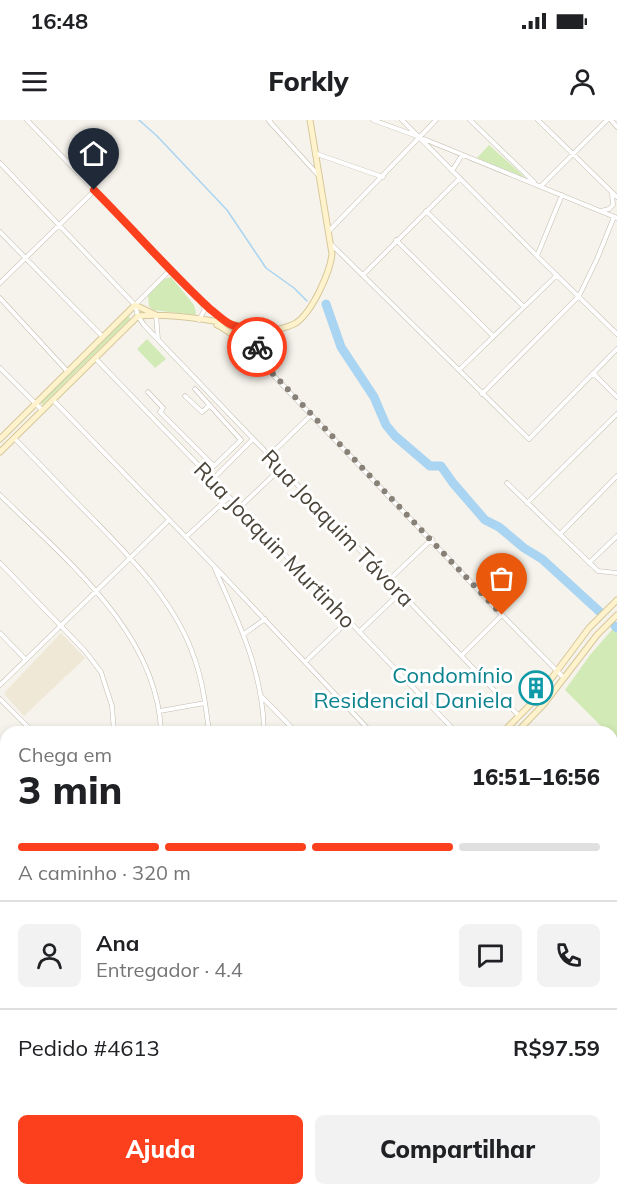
<!DOCTYPE html>
<html lang="pt">
<meta charset="utf-8">
<style>
:root{--surface:#fff;--page:#f2f2f2;--text:#202124;--muted:#757577;--line:#e0e0e0;--accent:#fc3f1d}
body{margin:0;font-family:Mulish,sans-serif;background:var(--page);color:var(--text);height:100vh;display:flex;flex-direction:column;font-size:22px;white-space:nowrap}
*{box-sizing:border-box;margin:0}
p{font-size:20px;color:var(--muted)}
.icon{flex:none;width:33px;height:33px;fill:none;stroke:currentColor;stroke-width:2;stroke-linecap:round;stroke-linejoin:round}
.map{position:relative;flex:1;overflow:hidden}
.sheet{position:absolute;left:0px;top:606px;width:618px;height:470px;display:flex;flex-direction:column;background:var(--surface);border-radius:18px 18px 0 0;box-shadow:0 3px 9px #0003}
.sheet>*{flex:none}
.pin{position:absolute;display:grid;place-items:center;width:51px;height:51px;color:#fff;margin:-62px -26px;border-radius:50% 50% 50% 0;rotate:-45deg;box-shadow:0 0 6px #0007}
.pin .icon{rotate:45deg}
.courier{position:absolute;display:grid;place-items:center;width:60px;height:60px;margin:-30px;border:4px solid #fc3f1d;border-radius:50%;background:#fff;color:#222;box-shadow:0 2px 8px #0007}
.head em{font-style:normal;font-weight:800}
.head div{display:flex;flex-direction:column-reverse}
.head{display:flex;align-items:center;justify-content:space-between;height:102px;padding:0 18px}
h1{font-size:39px;font-weight:800;line-height:45px}
.bar{display:grid;grid-template-columns:repeat(4,1fr);gap:9px 6px;align-content:center;height:72px;padding:0 18px}
.bar i{height:8px;border-radius:4px;background:var(--line)}
.bar .selected{background:var(--accent)}
.bar p{grid-column:span 4}
.line{display:flex;align-items:center;gap:15px;padding:0 18px;border-top:2px solid var(--line)}
.line div{flex:1}
.round{display:grid;place-items:center;flex:none;width:63px;height:63px;border-radius:9px;background:var(--page)}
.cta{display:flex;gap:12px;margin-top:auto;padding:12px 18px}
.cta a{flex:1;height:69px;border-radius:9px;background:var(--accent);color:#fff;font-size:24px;font-weight:800;line-height:69px;text-align:center}
.cta a+a{background:var(--page);color:var(--text)}
.status{display:flex;justify-content:space-between;align-items:center;height:42px;padding:0 30px;background:var(--surface);direction:ltr}
.status svg{height:16px;fill:currentColor}
header{display:flex;justify-content:space-between;align-items:center;height:78px;padding:0 18px;background:var(--surface);font-size:27px;font-weight:800}
.map>svg:first-child{display:block}
</style>
<div class="status"><b>16:48</b><svg viewBox="0 0 49 12"><path d="M0 12V9h3v3zM5 12V6h3v6zM10 12V3h3v9zM15 12V0h3v12zM26 1h20v11H26zM47 4h2v5h-2z"/></svg></div>
<header><svg class="icon" aria-label="menu" viewBox="0 0 24 24"><path d="M4 6h16M4 12h16M4 18h16"/></svg>Forkly<svg class="icon" aria-label="person" viewBox="0 0 24 24"><circle cx="12" cy="8" r="4"/><path d="M4 21q1-7 8-7t8 7"/></svg></header>
<div class="map">
<svg width="617" height="1075" viewBox="0 0 617 1075">
<rect width="100%" height="100%" fill="#f6f3ec"/>
<path fill="#efe8d6" d="M61,513L85,538L24,596L5,575V572Z"/>
<path fill="#d2eab5" d="M489,25L526,58L477,38Z
M171,157L194,185L196,193L195,195L153,190L149,186L148,176C153,168 161,159 171,157Z
M127,196H129L130,199L42,285L41,281Z
M147,219L166,239L155,248L137,229Z
M617,504V622L612,617V612H607L565,570L590,535Z
M617,709V1036L612,1035V714Z"/>
<g fill="none" stroke-linecap="round" stroke-linejoin="round">
<path stroke="#a9d4f2" stroke-width="1.5" d="M139,0L157,16L227,90L266,148L294,168L307,181
M612,988L617,990"/>
<path stroke="#a9d4f2" stroke-width="9" d="M326,184L341,227L374,277L386,305L395,316L430,346H441L453,363L485,400L499,407L524,428L542,439L600,492
M615,506L617,508"/>
<defs>
<path id="street" d="M27,0L198,177
M270,0L269,1L319,56
M373,0L417,16
M402,0L537,136L617,214
M470,0L534,62
M538,0L617,77
M611,0L617,7
M424,19L617,98
M317,34L383,57
M0,43L135,185
M452,51L462,35
M541,66L607,0
M426,91L523,186
M601,91L609,89L613,85L612,74
M329,111L436,0
M0,112L103,217
M396,120L493,216
M332,125L529,319L617,229
M537,136L562,75
M363,155L459,59
M0,163L95,70
M0,178L68,252
M135,185L138,196L144,205L519,596
M135,185L171,149
M156,195L158,219
M199,200L205,189L198,177L226,202
M247,208L243,210L242,217L252,233L502,495L564,558
M252,209L258,217L257,229L259,238
M95,238L456,612
M0,248L42,290
M460,249L557,155
M593,253L617,277
M148,272L163,288L160,292L214,346L241,320L195,269
M482,274L579,176L597,139L614,97
M185,276L202,292L210,285
M53,280L214,446L371,612
M14,318C41,345 67,373 94,400C134,441 177,484 195,540C203,563 206,588 209,612
M269,336L311,295
M212,360L253,319
M507,363L598,451L617,453
M0,375C65,439 158,513 161,612
M527,383L617,294
M239,388L281,348
M560,414L617,356
M186,417L229,377
M0,443L85,531L101,552L112,586L114,612
M589,443L617,416
M215,449C239,503 263,551 264,612
M389,460L432,419
M359,512L401,472
M0,513L26,540
M244,514L265,499
M462,535L502,495
M305,542L348,501
M0,565L169,400
M261,576L296,612
M0,579L33,612
M160,591L205,583
M0,972L6,978
M612,1038H617
M270,1070L275,1075
M476,1070L483,1075
M572,1070L584,1075
M250,1075L255,1070"/>
<path id="secondary" d="M217,205C227,209 239,222 249,223C258,224 262,215 269,212C278,209 287,208 296,203C312,192 330,153 332,134L310,0
M0,319L135,185L156,195
M0,332L138,196C176,192 232,204 270,212
M503,612L536,579L589,508L617,480
M517,612L544,584L597,515L617,495
M0,667L6,673
M0,711L6,717
M347,1070L352,1075
M387,1070L393,1075
M44,1075L49,1070
M56,1075L62,1070"/>
<path id="highway" d="M0,683L6,689
M0,696L6,702
M362,1070L367,1075
M373,1070L378,1075"/>
</defs>
<use href="#street" stroke="#c2bbae" stroke-width="5"/>
<use href="#secondary" stroke="#d6c79b" stroke-width="7"/>
<use href="#highway" stroke="#e0a43c" stroke-width="8"/>
<use href="#street" stroke="#fff" stroke-width="4"/>
<use href="#secondary" stroke="#fff3cd" stroke-width="5"/>
<use href="#highway" stroke="#ffcf6e" stroke-width="7"/>
</g>
<g fill="none" stroke-linecap="round" stroke-linejoin="round">
<path stroke="#878178" stroke-width="6" stroke-dasharray="0 10.8" d="M257,227L259,239L502,495"/>
<path stroke="#fc3f1d" stroke-width="8" d="M94,70C133,109 169,151 210,189C217,194 224,202 232,205C247,211 261,203 257,227"/>
</g>
<defs>
<symbol id="building-ring" viewBox="-11 -11 22 22"><circle r="9.5" fill="#fff" stroke="#0f9aa8" stroke-width="1.5"/><path d="M-4-6H4V6H1V3H-1V6H-4ZM-2.5-4.3h1.7v1.8h-1.7ZM.8-4.3h1.7v1.8H.8ZM-2.5-1h1.7V.8h-1.7ZM.8-1h1.7V.8H.8Z" fill="#0f9aa8"/></symbol>
</defs>
<g fill-rule="evenodd">
<use href="#building-ring" x="517" y="549" width="38" height="38"/>
</g>
<g text-anchor="middle" dominant-baseline="central" stroke-width="6" stroke-linejoin="round" paint-order="stroke">
<g font-size="22" fill="#4b4439" stroke="#fff">
<text transform="translate(338 408) rotate(46)">Rua Joaquim Távora</text>
<text transform="translate(275 425) rotate(46)">Rua Joaquin Murtinho</text>
</g>
<g font-size="22" fill="#0d838f" stroke="#fff" text-anchor="end">
<text x="513" y="555">Condomínio<tspan x="513" dy="25">Residencial Daniela</tspan></text>
</g>
</g>
</svg>
<div class="pin" style="left:502px;top:495px;background:#ea580c"><svg class="icon" aria-label="bag" viewBox="0 0 24 24"><path d="M5 8h14l-1 12H6zM9 8a3 3 0 0 1 6 0"/></svg></div>
<div class="pin" style="left:94px;top:70px;background:#1f2937"><svg class="icon" aria-label="home" viewBox="0 0 24 24"><path d="M3 11l9-7 9 7M6 9v11h12V9"/></svg></div>
<div class="courier" style="left:257px;top:227px"><svg class="icon" aria-label="bike" viewBox="0 0 24 24"><circle cx="6" cy="16" r="4"/><circle cx="18" cy="16" r="4"/><path d="M6 16l4-8h5l3 8M10 8l3 8H6M13 5h3"/></svg></div>
<section class="sheet">
<div class="head"><div><h1>3 min</h1><p>Chega em</p></div><em>16:51–16:56</em></div>
<div class="bar"><i class="selected"></i><i class="selected"></i><i class="selected"></i><i></i><p>A caminho · 320 m</p></div>
<div class="line" style="height:108px"><a class="round"><svg class="icon" aria-label="person" viewBox="0 0 24 24"><circle cx="12" cy="8" r="4"/><path d="M4 21q1-7 8-7t8 7"/></svg></a><div><b>Ana</b><p>Entregador · 4.4</p></div><a class="round"><svg class="icon" aria-label="chat" viewBox="0 0 24 24"><path d="M4 5h16v11H9l-5 4z"/></svg></a><a class="round"><svg class="icon" aria-label="phone" viewBox="0 0 24 24"><path d="M5 4h4l2 5-3 2q2 4 5 5l2-3 5 2v4C11 20 4 13 5 4z"/></svg></a></div>
<div class="line" style="height:78px"><div>Pedido #4613</div><b>R$97.59</b></div>
<div class="cta"><a>Ajuda</a><a>Compartilhar</a></div>
</section>
</div>
